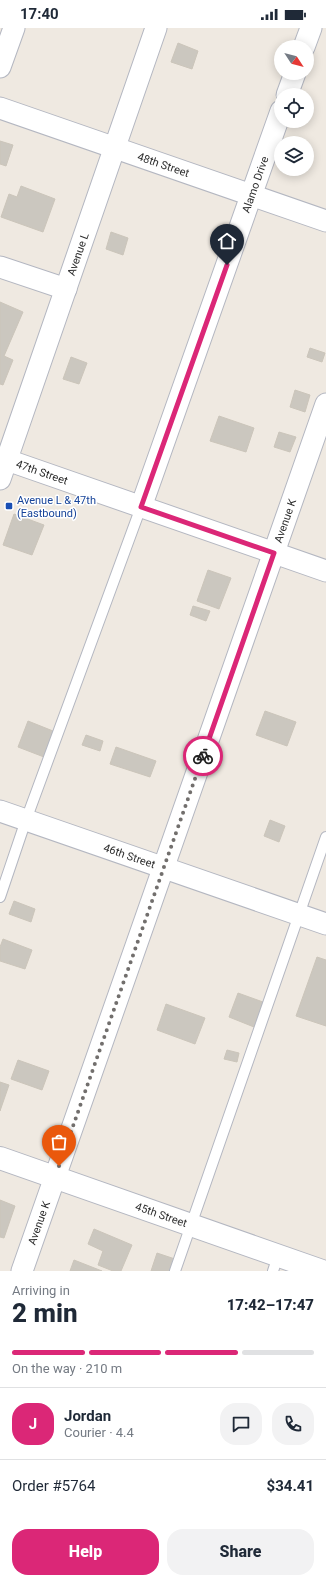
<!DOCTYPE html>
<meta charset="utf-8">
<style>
:root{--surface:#fff;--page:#f2f2f3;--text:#1f2937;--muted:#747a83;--line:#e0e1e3;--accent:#db2777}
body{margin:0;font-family:Roboto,sans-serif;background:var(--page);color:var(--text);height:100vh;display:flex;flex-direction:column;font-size:15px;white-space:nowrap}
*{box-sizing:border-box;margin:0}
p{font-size:13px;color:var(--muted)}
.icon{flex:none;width:22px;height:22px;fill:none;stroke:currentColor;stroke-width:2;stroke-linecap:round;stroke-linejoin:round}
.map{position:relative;height:1243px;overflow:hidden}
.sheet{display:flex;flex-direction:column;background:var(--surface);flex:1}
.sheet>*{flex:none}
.needle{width:26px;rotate:126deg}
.controls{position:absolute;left:274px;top:12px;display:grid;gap:8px}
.controls a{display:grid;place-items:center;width:40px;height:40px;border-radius:50%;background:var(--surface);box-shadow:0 2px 10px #0003;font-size:20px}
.pin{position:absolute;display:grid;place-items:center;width:34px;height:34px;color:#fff;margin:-41px -17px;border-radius:50% 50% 50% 0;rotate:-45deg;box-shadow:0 0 4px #0007}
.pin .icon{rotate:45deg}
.courier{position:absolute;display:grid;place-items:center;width:40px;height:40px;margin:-20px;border:3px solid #db2777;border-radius:50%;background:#fff;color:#222;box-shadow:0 1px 5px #0007}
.overview em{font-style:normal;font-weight:800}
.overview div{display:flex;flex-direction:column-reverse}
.overview{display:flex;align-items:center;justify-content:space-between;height:68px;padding:0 12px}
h1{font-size:26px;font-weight:800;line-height:30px}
.bar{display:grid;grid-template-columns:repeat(4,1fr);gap:6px 4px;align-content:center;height:48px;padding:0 12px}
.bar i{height:5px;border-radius:3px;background:var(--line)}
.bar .current{background:var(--accent)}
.bar p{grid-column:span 4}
.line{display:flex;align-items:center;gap:10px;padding:0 12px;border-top:1px solid var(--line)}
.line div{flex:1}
.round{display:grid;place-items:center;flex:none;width:42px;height:42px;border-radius:16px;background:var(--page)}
.button{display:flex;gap:8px;margin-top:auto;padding:8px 12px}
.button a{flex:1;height:46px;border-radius:16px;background:var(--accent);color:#fff;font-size:16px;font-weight:800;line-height:46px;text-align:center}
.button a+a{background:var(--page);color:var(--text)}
.status{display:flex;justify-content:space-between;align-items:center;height:28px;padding:0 20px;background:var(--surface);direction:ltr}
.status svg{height:11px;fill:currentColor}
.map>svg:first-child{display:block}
</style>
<div class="status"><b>17:40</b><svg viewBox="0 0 49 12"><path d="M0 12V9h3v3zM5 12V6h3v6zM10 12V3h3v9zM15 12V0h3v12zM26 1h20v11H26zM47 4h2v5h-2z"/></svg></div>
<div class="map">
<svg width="326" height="1243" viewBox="0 0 326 1243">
<rect width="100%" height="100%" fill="#efe9e1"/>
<path fill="#cbc7bf" stroke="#cbc5ba" d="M178,15L198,23L192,41L171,34Z
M0,113L13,117L6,138L0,136Z
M21,158L55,171L43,204L1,189L9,166L17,169Z
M111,204L128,210L123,227L106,221Z
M0,274L23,284L4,328L13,332L3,357L0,356Z
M310,320L325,325L322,334L307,329Z
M71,329L87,335L79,356L63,351Z
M295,362L310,367L305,384L290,379Z
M219,388L254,400L246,424L210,413Z
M279,404L296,409L290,424L274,419Z
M14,486L44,497L32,527L3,517Z
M208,542L231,550L219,581L197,573Z
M193,578L210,583L206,593L190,587Z
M265,683L296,694L287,718L256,707Z
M28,693L53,703L44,729L18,719Z
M86,707L103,713L100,723L82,717Z
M116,719L156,733L150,749L110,736Z
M270,792L285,798L279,814L264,808Z
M14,873L35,881L31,894L9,886Z
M3,911L32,922L25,941L0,933V919Z
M317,929L326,932V998L296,988Z
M238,965L263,974L254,999L229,989Z
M166,976L205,990L195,1016L157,1002Z
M227,1022L239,1025L237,1034L224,1031Z
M18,1032L49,1043L42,1062L11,1051Z
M0,1054L9,1057L0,1083Z
M0,1172L15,1178L4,1210L0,1209Z
M94,1201L132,1217L121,1243H113L98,1237L103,1223L88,1216Z
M157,1225L175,1231L171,1243H151Z
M74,1232L102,1243H70Z"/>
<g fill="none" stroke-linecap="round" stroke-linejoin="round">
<defs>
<path id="service" d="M0,869L26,792L141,479
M175,1243L326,809
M273,1243L278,1228"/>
<g id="minor">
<path d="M304,19L311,0"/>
<path d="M0,39L14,0"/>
<path d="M287,67L295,45"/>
<path id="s1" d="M0,80L326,193"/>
<path d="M0,239L66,261"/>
<path id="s2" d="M7,432L326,543"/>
<path id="s3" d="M0,451L156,0"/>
<path id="s4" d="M141,479L281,83"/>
<path id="s5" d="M0,783L326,896"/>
<path id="s6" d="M22,1243L326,376"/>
</g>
<g id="secondary">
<path id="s7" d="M0,1130L322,1243"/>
</g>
</defs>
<use href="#service" stroke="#b4b7c1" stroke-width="12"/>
<use href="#minor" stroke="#b4b7c1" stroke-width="23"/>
<use href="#secondary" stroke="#b4b7c1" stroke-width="24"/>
<use href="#service" stroke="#fff" stroke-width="10"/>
<use href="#minor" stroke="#fff" stroke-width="21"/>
<use href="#secondary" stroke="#fff" stroke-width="22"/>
</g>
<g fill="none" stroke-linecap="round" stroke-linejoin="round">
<path stroke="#726f6d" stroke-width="4" stroke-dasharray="0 7.2" d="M59,1138L203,728"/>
<path stroke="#db2777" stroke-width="5" d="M203,728L274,525L141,479L227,237"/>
</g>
<rect fill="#1a4fb4" stroke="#fff" stroke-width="1.5" x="5" y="474" width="8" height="8" rx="2"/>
<g text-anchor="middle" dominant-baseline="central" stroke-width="3" stroke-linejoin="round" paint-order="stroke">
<g font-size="11" fill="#2e2e2e" stroke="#fff">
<text stroke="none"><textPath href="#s1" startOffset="173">48th Street</textPath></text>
<text stroke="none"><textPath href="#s4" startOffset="342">Alamo Drive</textPath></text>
<text stroke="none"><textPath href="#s3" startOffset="238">Avenue L</textPath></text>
<text stroke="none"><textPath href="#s2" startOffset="37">47th Street</textPath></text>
<text stroke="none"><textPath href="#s6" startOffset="795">Avenue K</textPath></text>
<text stroke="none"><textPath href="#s5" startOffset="137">46th Street</textPath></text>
<text stroke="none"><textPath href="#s7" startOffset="171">45th Street</textPath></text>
<text stroke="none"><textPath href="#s6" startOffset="51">Avenue K</textPath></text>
</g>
<g font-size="11" fill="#164399" stroke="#fff" text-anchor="start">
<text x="17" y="472">Avenue L &amp; 47th<tspan x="17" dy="13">(Eastbound)</tspan></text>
</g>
</g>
</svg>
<div class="controls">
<a><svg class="needle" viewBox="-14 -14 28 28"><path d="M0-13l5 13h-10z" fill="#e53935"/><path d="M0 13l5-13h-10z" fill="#747a83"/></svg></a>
<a><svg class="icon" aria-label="locate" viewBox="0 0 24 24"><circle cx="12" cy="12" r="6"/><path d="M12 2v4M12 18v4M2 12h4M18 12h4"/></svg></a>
<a><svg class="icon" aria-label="layers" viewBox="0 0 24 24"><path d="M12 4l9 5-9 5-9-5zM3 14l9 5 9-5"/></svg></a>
</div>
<div class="pin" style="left:59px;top:1138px;background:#ea580c"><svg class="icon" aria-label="bag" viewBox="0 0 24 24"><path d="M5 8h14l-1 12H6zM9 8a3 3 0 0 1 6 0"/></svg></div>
<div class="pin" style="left:227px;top:237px;background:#1f2937"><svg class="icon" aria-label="home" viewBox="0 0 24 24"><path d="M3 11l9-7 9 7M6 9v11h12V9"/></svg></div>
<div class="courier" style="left:203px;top:728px"><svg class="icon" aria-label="bike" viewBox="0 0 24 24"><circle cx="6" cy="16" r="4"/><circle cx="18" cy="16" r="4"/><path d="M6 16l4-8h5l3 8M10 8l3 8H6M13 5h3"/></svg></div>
</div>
<section class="sheet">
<div class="overview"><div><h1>2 min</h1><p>Arriving in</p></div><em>17:42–17:47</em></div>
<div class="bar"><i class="current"></i><i class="current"></i><i class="current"></i><i></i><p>On the way · 210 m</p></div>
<div class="line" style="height:72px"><b class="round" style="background:var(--accent);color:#fff">J</b><div><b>Jordan</b><p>Courier · 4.4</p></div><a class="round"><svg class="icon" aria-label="chat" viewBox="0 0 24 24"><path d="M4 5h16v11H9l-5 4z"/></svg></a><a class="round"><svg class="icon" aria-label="phone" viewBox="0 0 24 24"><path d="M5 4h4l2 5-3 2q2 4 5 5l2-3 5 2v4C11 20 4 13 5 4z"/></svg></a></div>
<div class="line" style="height:52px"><div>Order #5764</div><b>$34.41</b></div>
<div class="button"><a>Help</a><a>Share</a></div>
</section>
